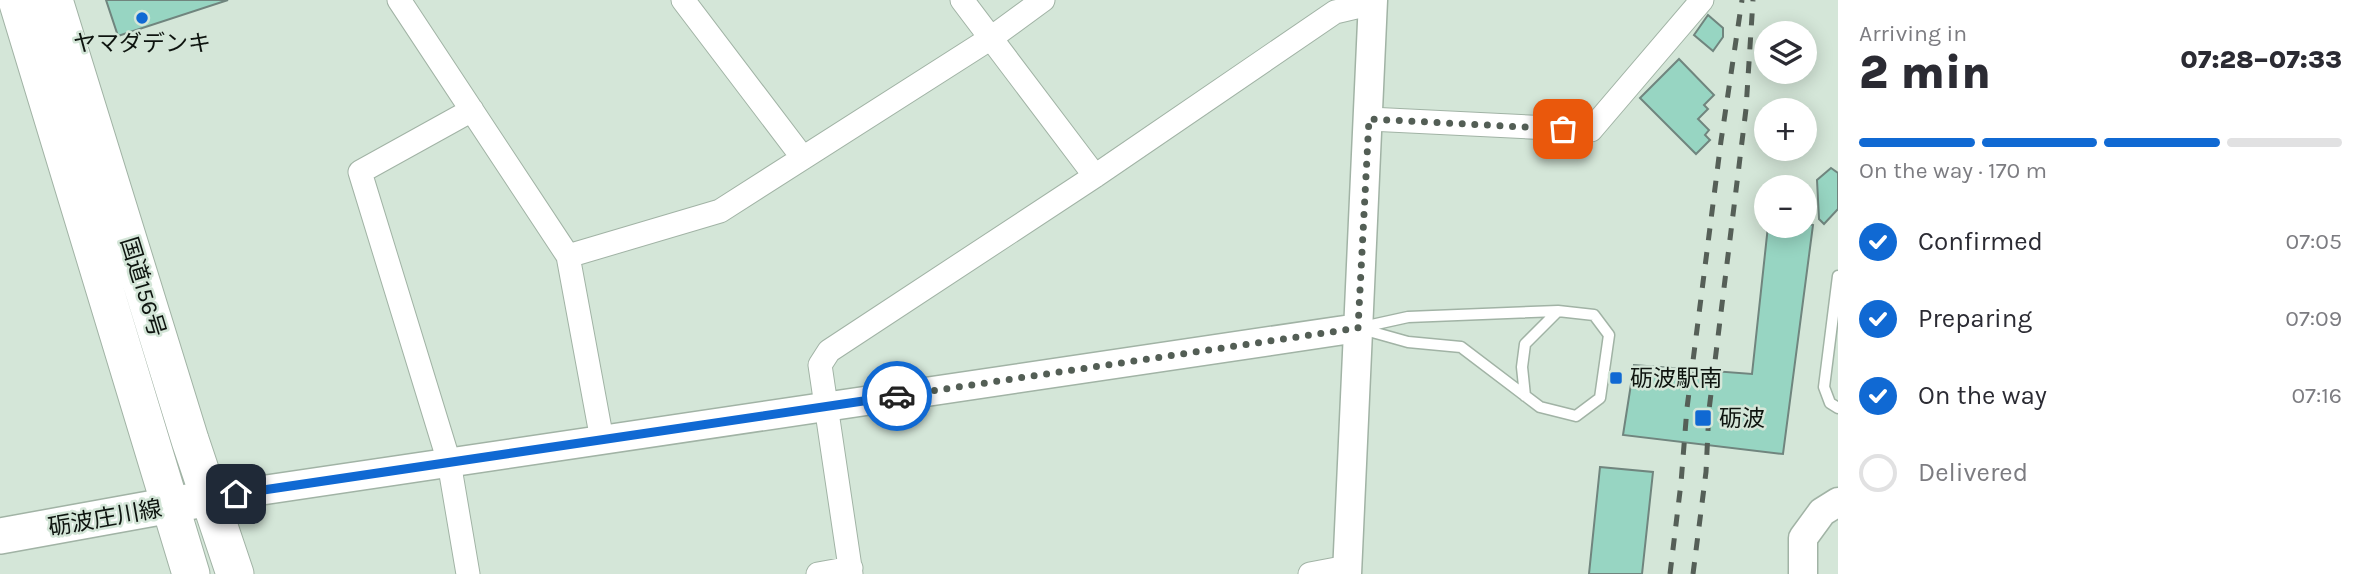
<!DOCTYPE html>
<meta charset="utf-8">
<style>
:root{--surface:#fff;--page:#f2f2f3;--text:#2b2b33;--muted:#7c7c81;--line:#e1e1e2;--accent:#1069d3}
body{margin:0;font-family:Karla,"Noto Sans JP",sans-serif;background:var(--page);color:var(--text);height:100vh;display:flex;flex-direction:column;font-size:26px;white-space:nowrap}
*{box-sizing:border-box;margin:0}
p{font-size:23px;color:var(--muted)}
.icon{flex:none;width:38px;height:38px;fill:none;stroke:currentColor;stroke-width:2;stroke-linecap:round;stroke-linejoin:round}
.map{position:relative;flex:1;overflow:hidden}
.drawer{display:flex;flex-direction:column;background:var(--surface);width:525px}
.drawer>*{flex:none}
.fabs{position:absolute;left:1754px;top:21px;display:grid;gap:14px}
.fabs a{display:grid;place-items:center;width:63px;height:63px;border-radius:50%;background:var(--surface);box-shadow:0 4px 18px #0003;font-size:35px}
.pin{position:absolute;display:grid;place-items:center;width:60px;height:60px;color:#fff;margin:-30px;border-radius:14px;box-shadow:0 4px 10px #0006}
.courier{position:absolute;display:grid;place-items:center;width:70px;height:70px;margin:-35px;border:5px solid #1069d3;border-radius:50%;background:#fff;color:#222;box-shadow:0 2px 9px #0007}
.summary em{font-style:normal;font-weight:800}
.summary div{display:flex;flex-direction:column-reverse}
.summary{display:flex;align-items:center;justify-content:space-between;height:119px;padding:0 21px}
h1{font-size:46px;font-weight:800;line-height:52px}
.bar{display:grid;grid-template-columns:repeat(4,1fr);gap:10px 7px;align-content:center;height:84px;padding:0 21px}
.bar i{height:9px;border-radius:5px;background:var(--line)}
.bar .active{background:var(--accent)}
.bar p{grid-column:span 4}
ol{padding:0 21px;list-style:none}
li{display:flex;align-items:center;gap:21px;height:77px}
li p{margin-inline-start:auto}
li .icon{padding:7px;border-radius:50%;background:var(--accent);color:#fff;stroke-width:4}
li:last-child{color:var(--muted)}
li i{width:38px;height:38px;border:4px solid var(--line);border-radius:50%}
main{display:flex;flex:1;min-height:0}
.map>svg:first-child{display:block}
</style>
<main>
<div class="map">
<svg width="1838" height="574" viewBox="0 0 1838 574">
<rect width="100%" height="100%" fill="#d4e6d8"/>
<path fill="#97d5c2" stroke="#70857e" stroke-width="2" d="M106,0H228L118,36Z
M1708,15L1723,28V37L1713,51L1694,35Z
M1679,59L1714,95L1704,105L1708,109L1698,119L1709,130L1705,135L1710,140L1696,154L1640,98Z
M1831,168L1838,173V209L1824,224L1819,219L1817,180Z
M1804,223L1813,225L1783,454L1623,435L1634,365L1752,374L1768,226H1804Z
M1600,467L1653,472L1642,574H1589Z"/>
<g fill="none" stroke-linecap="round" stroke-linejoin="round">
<defs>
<path id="service" d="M1838,276L1824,387L1830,403L1838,408
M1558,311L1594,315L1609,335L1600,398L1576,416L1540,407L1461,347L1408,342L1358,328L1408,317Z
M1525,396L1522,367L1525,344L1558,311"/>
<path id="minor" d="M399,0L568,256L602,440
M683,0L803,158
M962,0L1095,176
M1369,119L1591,130L1702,0
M568,256L720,211L991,38L1043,0
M468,574L449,462L360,172L472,110
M818,574L851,568
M851,574L820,365L829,351L1095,176L1335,12L1373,3
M1310,574L1347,567"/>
<path id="tertiary" d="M210,498L1358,328
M1347,574L1373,0
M1803,574V538L1822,512L1838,502"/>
<path id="primary" d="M0,536L210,498"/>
<path id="trunk" d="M17,0L191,574
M54,0L190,440L235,574"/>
</defs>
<use href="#service" stroke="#a1b3a5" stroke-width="13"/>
<use href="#minor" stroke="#a1b3a5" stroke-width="25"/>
<use href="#tertiary" stroke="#a1b3a5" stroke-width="31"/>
<use href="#primary" stroke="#a1b3a5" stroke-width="38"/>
<use href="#trunk" stroke="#a1b3a5" stroke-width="39"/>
<use href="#service" stroke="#fff" stroke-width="10"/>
<use href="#minor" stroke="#fff" stroke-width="23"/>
<use href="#tertiary" stroke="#fff" stroke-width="28"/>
<use href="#primary" stroke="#fff" stroke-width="35"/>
<use href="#trunk" stroke="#fff" stroke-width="37"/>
<path stroke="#555f57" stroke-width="5" stroke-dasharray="12 12" stroke-linecap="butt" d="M1670,574L1681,483L1687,408L1721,141L1742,0
M1693,574L1706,472L1709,410L1746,109L1753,0"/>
</g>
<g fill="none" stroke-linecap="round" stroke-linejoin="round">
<path stroke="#535e55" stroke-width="7" stroke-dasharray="0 12.6" d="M897,396L1358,328L1369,119L1563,129"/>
<path stroke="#1069d3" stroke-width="9" d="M236,494L897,396"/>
</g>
<g fill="#1069d3" stroke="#d4e6d8" stroke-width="2.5">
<circle cx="142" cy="18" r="7"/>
<rect x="1609" y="371" width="14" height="14" rx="3.5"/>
<rect x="1694" y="409" width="18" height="18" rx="3.5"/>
</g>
<g text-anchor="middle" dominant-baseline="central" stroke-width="5" stroke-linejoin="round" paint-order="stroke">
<g font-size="23" fill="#0e140f" stroke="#d4e6d8" text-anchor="start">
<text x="142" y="43" text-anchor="middle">ヤマダデンキ</text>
<text x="1630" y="378">砺波駅南</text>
<text x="1719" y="418">砺波</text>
</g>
<g font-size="23" fill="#0e140f" stroke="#d4e6d8">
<text transform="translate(143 287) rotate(73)">国道156号</text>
<text transform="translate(105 518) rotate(-10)">砺波庄川線</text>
</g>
</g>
</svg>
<div class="fabs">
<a><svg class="icon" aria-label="layers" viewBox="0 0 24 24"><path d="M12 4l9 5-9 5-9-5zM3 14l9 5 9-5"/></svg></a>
<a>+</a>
<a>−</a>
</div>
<div class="pin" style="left:1563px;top:129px;background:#ea580c"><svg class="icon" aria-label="bag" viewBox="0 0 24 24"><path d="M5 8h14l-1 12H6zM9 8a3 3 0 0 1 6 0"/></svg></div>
<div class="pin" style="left:236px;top:494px;background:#1f2937"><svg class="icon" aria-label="home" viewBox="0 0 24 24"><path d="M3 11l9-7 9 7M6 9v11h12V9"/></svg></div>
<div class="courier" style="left:897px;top:396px"><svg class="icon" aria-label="car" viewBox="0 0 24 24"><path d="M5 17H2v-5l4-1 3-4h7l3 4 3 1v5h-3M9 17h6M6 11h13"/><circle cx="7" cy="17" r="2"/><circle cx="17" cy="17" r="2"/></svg></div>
</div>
<section class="drawer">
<div class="summary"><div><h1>2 min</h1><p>Arriving in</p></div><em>07:28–07:33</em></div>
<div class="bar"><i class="active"></i><i class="active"></i><i class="active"></i><i></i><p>On the way · 170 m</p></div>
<ol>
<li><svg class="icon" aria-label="check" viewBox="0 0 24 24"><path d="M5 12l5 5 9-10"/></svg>Confirmed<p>07:05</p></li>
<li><svg class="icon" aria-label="check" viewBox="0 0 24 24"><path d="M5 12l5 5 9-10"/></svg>Preparing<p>07:09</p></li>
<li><svg class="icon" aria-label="check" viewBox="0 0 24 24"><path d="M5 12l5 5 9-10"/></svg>On the way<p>07:16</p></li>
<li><i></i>Delivered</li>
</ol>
</section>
</main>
